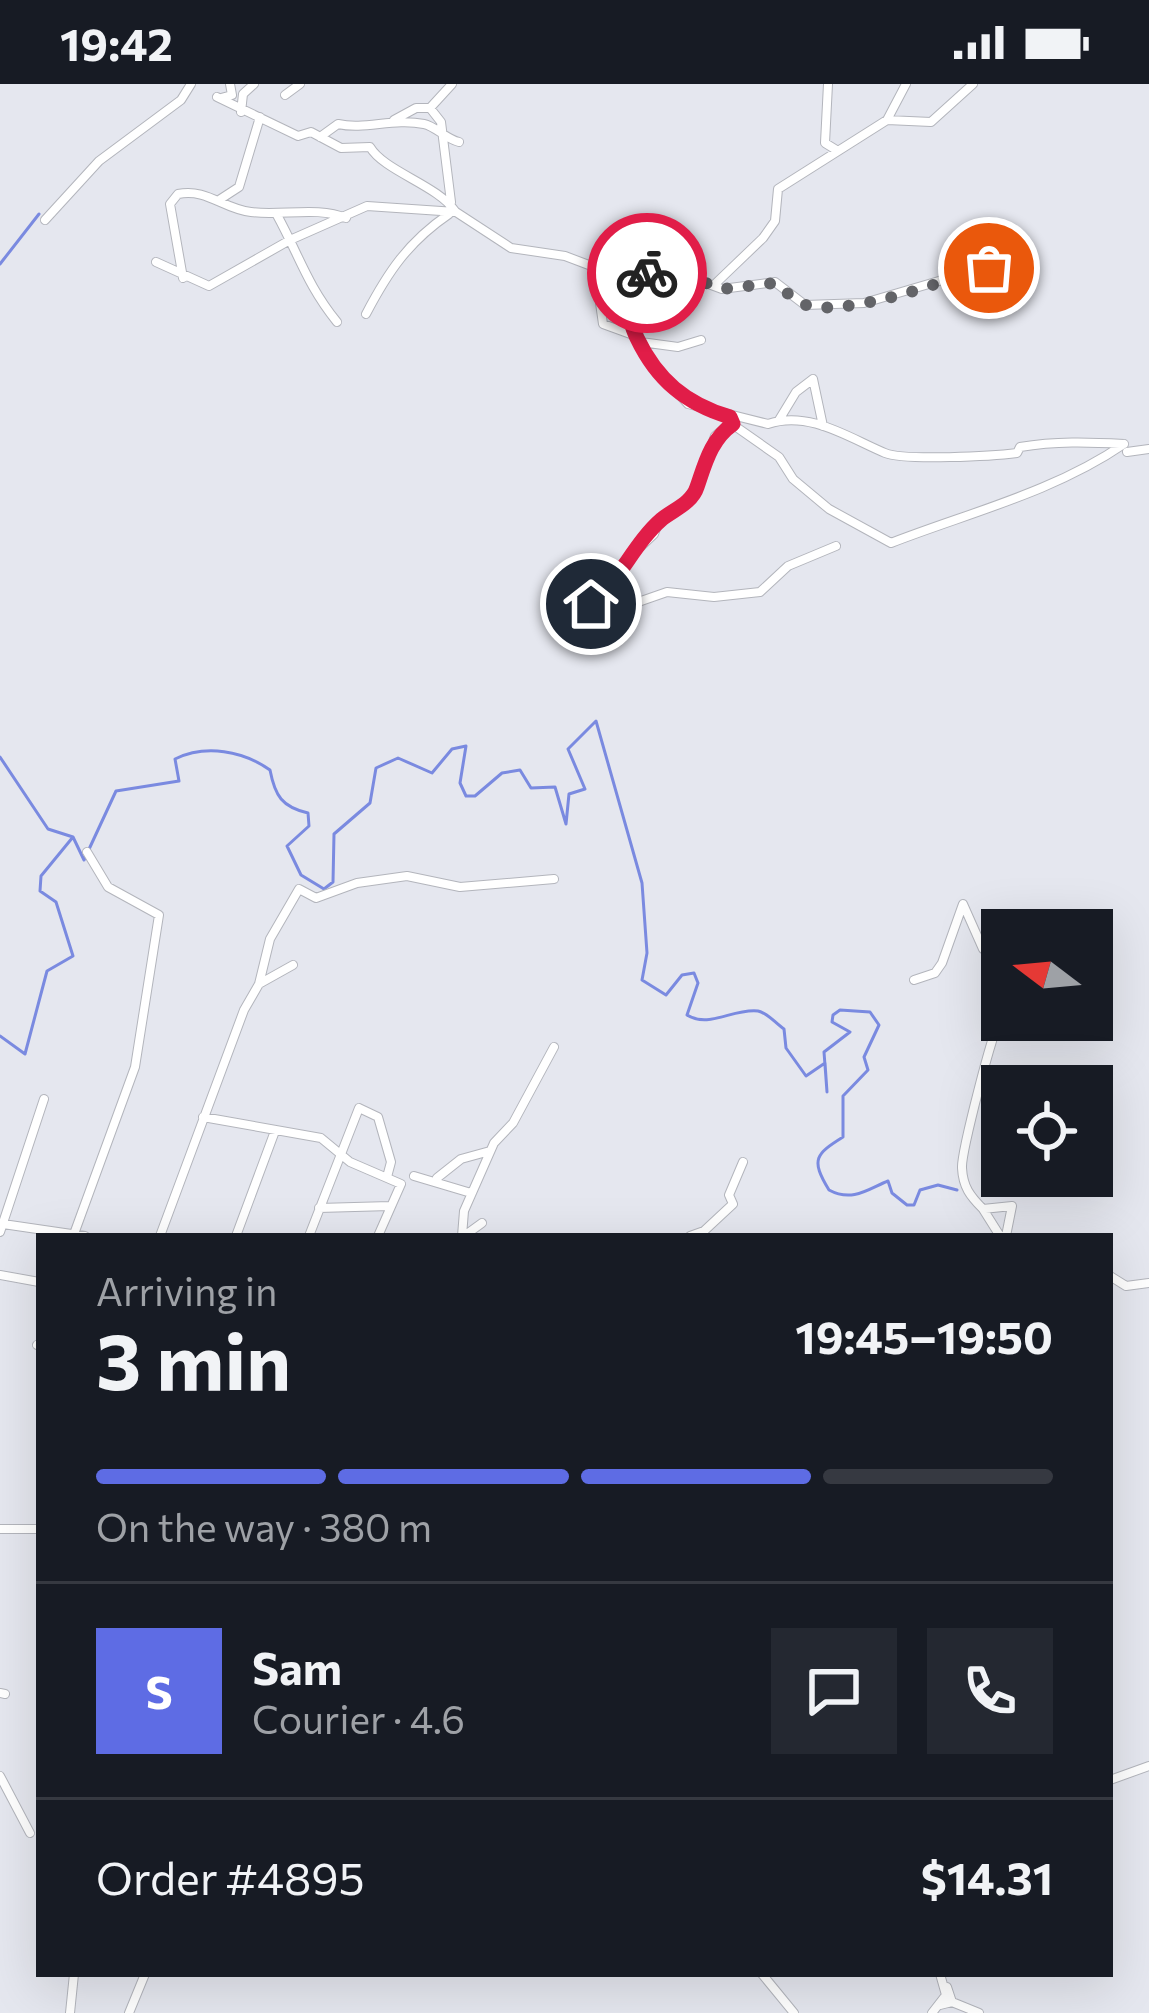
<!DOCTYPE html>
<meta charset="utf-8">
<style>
:root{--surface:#171b24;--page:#242831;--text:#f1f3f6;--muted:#9ea1a6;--line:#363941;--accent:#5e6ce4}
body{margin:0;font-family:Commissioner,sans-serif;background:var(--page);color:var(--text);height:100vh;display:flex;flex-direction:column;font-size:45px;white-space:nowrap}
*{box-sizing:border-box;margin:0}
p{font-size:39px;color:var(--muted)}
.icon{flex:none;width:66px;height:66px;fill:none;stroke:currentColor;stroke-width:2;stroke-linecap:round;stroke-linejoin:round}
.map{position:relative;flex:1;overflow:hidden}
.panel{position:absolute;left:36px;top:1149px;width:1077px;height:744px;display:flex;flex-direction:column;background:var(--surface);border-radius:0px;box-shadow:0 12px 48px #0002}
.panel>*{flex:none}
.needle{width:78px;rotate:286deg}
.controls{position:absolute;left:981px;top:825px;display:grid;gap:24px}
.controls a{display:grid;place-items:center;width:132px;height:132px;border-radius:0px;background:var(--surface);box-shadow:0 12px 48px #0002;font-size:60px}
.pin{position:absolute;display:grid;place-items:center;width:102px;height:102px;color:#fff;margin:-51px;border:6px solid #fff;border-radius:50%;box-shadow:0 3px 12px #0007}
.courier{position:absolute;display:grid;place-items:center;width:120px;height:120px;margin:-60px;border:9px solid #e11d48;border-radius:50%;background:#fff;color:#222;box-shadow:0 3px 15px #0007}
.summary em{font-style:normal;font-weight:700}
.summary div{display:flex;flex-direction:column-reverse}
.summary{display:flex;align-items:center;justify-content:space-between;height:204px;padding:0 60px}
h1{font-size:78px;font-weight:700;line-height:90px}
.bar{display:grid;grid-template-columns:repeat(4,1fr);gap:18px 12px;align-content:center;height:144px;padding:0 60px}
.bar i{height:15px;border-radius:9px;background:var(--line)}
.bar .on{background:var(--accent)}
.bar p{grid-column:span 4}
.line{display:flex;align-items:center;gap:30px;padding:0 60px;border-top:3px solid var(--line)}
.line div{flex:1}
.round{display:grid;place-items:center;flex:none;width:126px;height:126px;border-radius:0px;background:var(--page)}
.status{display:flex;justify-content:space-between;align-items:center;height:84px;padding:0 60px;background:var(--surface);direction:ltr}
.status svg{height:33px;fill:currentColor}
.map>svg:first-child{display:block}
</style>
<div class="status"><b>19:42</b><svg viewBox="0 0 49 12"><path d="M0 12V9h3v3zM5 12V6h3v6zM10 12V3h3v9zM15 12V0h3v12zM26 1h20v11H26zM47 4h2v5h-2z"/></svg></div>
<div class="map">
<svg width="1149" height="1929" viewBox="0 0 1149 1929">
<rect width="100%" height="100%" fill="#e5e7ef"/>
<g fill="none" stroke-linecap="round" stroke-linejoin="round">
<path stroke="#7a8ae0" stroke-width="3" d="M0,180L39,130
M0,673L48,745L73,753
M0,952L25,970L47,887L73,872L56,818L40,807L41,792L73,753L84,776L116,707L179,697L175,675C206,660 243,667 270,686C275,712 282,723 308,729L309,742L287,762L301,791L324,805L333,798L334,750L370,719L376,684L398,674L432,689L452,665L466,662L460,699L466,712H475L502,689L520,686L531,704L555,703L566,740L569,710L585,705L568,665L596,637L642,799L647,869L642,896L666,911L682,891L694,889L698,899L687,931C709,945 733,924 758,927C768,929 775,939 784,945L786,964L806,992L825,979L827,1008L824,968L850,948L832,938L833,931L840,926L870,928L879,941L864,973L868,986L843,1012V1053C816,1070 810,1075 829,1106C853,1119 870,1104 888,1097L892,1109L907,1121H914L920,1106L938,1101L957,1106"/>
<defs>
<path id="minor" d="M828,0L825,59L838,67
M285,11L300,0
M217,13L298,52L311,48L341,64L370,63C384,87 437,101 455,127
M221,14L232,11L230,0
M241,28L243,10L254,0
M394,36L416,24H430
M887,36L931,38L973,0
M320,53L338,40C365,46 393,34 424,40C435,42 446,55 459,58
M219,116L239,103L260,33
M451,118L441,38L430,24L452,0
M277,131C299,171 307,201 337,238
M45,136L99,77L181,16L191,0
M156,178L209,202L290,156L367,122L456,128L511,164L565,172L602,186L613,180L634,186L624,193L619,220
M634,186L670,188L680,198L695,195L722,205L775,198L805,221L864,219L1031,170
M183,194L170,120L178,110C207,104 223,125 251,128C281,132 318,122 346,134
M715,200L763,154L775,137L778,105L887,36L906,0
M366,230C388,188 408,158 449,130
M636,252L603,240L600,219L607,216L629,228L650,279L688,320L768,340C809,326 849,354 885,369C904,377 994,372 1017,369L1020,363C1056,357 1088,358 1124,360
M641,258L678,263L701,256
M735,335L715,352L697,403L678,426L659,437L654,450L616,486L611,504L591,520L621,524L667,508L714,513L760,508L788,482L836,462
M779,336L796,308L813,295L823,342
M732,340L779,373L793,395L829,425L891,459C968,429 1054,408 1124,360
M1127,368L1149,365
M914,896L935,889L942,879L963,820L983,865L1002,864
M259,900L270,855L299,805L316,814L357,799L407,792L460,803L554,795
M203,1033L321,1054L350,1078L401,1100L378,1152
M414,1092L471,1109
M437,1094L461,1075L490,1067
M319,1124L390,1122
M983,1125C970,1112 963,1103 962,1084C961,1070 994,939 1002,931
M3,1140L85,1152
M0,1148L44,1015
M74,1150L135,983L159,831L108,803L87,768
M160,1152L244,926L259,900L293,881
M236,1152L275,1047
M309,1152L359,1024L378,1033L391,1078L387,1093
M462,1152L464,1127L494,1059L513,1039L554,963
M464,1152L482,1139
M690,1152L704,1147L733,1120L729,1111L743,1078
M1000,1152L983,1125L1012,1122L1006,1152
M0,1191L39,1198
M1110,1192L1126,1202L1149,1199
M37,1261L39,1262
M0,1445H39
M0,1609L5,1610
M0,1692L30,1749
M1110,1696L1149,1682
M762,1890L794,1929
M952,1918L979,1929
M940,1921L952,1918L947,1903
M70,1929L74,1890
M129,1929L145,1890
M932,1929L946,1911L940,1890"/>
</defs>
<use href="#minor" stroke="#b3b5bc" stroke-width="10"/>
<use href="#minor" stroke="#fff" stroke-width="8"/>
</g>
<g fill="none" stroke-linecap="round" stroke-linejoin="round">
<path stroke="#636468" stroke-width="12" stroke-dasharray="0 21.6" d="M647,189L670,188L680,198L695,195L722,205L775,199C783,205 796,218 806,221C842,233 947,199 981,182L989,184"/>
<path stroke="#e11d48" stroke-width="15" d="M591,520C619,498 634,459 662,435C673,426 692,419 697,403C705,380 711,355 733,340L730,333C686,320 657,296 637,254C630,240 631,230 619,220L624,193L634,186L647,189"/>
</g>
</svg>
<div class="controls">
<a><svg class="needle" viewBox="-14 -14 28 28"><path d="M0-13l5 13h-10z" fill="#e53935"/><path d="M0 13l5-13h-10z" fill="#9ea1a6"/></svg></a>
<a><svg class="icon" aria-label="locate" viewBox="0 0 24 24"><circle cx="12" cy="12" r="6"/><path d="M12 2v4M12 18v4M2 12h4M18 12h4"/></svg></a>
</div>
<div class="pin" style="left:989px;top:184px;background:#ea580c"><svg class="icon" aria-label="bag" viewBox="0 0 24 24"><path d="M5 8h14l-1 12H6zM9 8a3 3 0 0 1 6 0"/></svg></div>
<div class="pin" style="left:591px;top:520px;background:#1f2937"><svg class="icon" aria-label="home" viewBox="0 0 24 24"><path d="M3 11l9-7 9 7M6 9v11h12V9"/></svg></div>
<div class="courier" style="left:647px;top:189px"><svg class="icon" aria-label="bike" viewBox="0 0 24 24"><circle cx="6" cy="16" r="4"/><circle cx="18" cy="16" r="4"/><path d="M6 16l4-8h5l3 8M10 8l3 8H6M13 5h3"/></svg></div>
<section class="panel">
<div class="summary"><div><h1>3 min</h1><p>Arriving in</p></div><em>19:45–19:50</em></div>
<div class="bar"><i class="on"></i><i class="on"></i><i class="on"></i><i></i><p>On the way · 380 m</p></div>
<div class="line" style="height:216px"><b class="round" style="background:var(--accent);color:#fff">S</b><div><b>Sam</b><p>Courier · 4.6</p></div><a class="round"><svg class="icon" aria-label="chat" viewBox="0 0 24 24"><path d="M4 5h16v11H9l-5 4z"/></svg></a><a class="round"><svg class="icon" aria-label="phone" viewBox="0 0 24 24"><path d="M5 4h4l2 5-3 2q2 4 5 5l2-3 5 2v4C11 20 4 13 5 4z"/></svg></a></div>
<div class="line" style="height:156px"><div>Order #4895</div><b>$14.31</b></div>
</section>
</div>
